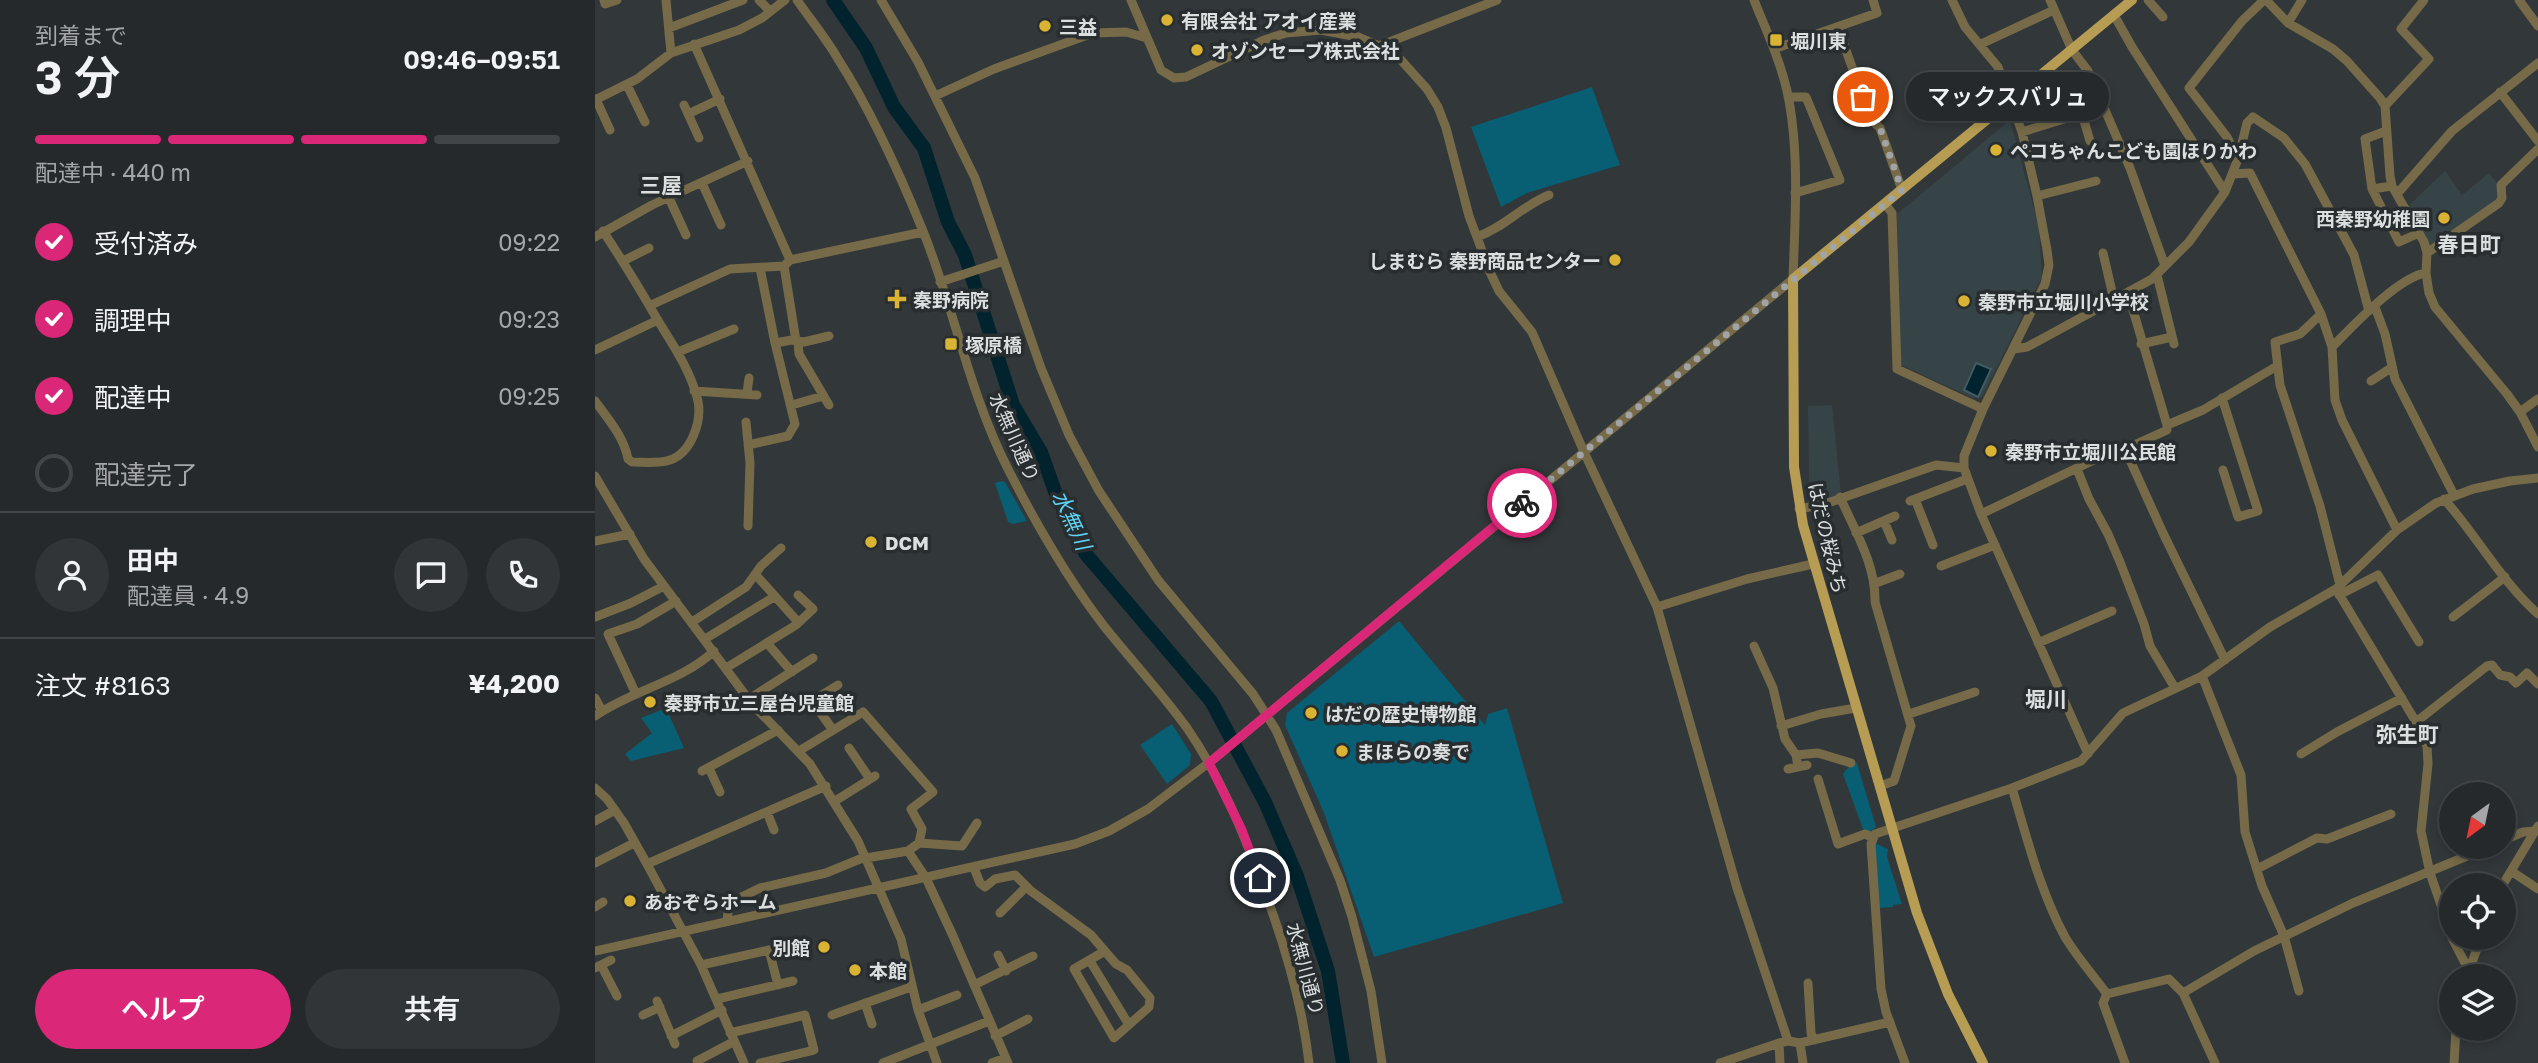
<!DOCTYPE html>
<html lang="ja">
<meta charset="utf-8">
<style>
:root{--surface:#26292b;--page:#323537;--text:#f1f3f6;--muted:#a4a6a9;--line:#424547;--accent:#db2777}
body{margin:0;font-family:"Golos Text","Noto Sans JP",sans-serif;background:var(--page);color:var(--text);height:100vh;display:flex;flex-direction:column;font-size:26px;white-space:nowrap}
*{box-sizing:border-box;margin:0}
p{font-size:23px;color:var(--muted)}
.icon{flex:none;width:38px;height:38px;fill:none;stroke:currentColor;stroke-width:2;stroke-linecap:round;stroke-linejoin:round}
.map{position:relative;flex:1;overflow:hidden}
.drawer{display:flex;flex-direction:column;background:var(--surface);width:595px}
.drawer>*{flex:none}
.needle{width:46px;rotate:213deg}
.buttons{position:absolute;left:1844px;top:782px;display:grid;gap:14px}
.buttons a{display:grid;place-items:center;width:77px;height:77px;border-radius:50%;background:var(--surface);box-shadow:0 4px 10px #0003,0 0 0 2px var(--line);font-size:35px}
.pin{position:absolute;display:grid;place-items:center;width:60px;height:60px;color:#fff;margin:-30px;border:4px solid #fff;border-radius:50%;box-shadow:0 2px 7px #0007}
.courier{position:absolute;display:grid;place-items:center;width:70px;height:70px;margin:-35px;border:5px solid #db2777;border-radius:50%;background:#fff;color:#222;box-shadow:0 2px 9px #0007}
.bubble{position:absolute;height:49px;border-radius:24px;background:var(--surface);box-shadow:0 4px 10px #0003,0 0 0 2px var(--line);font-size:23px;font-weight:600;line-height:49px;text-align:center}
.overview em{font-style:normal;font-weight:600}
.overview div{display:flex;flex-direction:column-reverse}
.overview{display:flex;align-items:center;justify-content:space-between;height:119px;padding:0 35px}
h1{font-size:46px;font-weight:600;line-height:52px}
.bar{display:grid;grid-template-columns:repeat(4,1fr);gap:10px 7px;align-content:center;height:84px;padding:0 35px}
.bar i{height:9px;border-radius:5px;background:var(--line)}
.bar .on{background:var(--accent)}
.bar p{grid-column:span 4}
.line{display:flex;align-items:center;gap:18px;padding:0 35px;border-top:2px solid var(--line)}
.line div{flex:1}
.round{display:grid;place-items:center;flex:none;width:74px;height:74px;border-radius:37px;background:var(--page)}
ol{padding:0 35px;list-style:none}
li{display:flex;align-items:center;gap:21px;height:77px}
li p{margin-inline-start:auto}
li .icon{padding:7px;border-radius:50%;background:var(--accent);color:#fff;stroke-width:4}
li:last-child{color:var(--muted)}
li i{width:38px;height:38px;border:4px solid var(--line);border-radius:50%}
.action{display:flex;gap:14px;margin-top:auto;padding:14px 35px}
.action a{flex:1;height:80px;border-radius:42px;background:var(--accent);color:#fff;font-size:28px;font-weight:600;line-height:80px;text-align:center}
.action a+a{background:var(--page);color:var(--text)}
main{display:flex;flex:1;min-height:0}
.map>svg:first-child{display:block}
</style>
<main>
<section class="drawer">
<div class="overview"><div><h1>3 分</h1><p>到着まで</p></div><em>09:46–09:51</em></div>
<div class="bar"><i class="on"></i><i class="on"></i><i class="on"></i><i></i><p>配達中 · 440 m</p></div>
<ol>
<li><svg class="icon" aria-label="check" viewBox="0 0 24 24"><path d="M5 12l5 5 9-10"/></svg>受付済み<p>09:22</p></li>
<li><svg class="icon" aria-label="check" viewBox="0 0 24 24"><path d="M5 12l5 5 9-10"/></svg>調理中<p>09:23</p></li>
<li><svg class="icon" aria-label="check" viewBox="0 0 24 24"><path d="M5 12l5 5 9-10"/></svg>配達中<p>09:25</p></li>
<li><i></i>配達完了</li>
</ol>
<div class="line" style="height:126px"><a class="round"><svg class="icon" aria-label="person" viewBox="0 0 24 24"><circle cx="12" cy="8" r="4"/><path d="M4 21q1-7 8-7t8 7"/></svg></a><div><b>田中</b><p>配達員 · 4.9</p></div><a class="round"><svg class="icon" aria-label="chat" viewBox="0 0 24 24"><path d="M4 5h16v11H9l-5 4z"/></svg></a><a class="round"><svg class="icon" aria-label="phone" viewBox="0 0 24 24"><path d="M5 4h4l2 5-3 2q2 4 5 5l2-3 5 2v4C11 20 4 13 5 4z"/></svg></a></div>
<div class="line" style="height:91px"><div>注文 #8163</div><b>¥4,200</b></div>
<div class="action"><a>ヘルプ</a><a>共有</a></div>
</section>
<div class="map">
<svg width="1943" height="1063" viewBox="0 0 1943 1063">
<rect width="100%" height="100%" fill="#323739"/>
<path fill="#364347" d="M1415,120L1444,227L1447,277L1387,397L1378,398L1304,364L1302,214Z
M1850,171L1867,195L1894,173L1903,184L1905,198L1834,246L1812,207Z
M1237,405L1246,494L1225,502H1217L1214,479L1213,406Z"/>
<path fill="#085e73" d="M997,87L1025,165L932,193L906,207L876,127Z
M407,481L410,482L432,521L418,524L413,522L400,483Z
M804,621L890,725L893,714L912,708L968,903L779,957L729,813L690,725L692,713Z
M71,708L89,748L36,761L30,754L57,733L46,718Z
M577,724L596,754L595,765L572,784L545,745Z
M1262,763L1281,827L1273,833L1269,832L1248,774L1256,764Z
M1280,843L1293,849L1292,857L1307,904L1298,905V907L1284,908Z"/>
<path fill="#00232d" stroke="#425b63" stroke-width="2" d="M1381,363L1396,369L1383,397L1369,390Z"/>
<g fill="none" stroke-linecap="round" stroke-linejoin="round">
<path stroke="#00232d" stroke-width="14" d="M238,0L271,48L299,107L329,148L353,222L370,255L418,405L446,452L463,500L476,520L490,553L616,701L670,802L702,876L733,971L748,1063"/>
<path stroke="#766a48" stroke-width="9" d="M9,0L10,4L22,0
M71,0L76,53
M164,0L175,11
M202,0C215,19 231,38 243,59C277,112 304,172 328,231C359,308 374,392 412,467C440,522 471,577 509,626C536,660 566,692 592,728C625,776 647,829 667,884C689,942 707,1001 714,1063
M286,0L323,62L380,178L446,368L474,435L504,491L563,580L658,694L681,730L745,880L757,917L776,991L787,1063
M536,0L566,70L579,78L591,77L669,40L691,33L726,30L763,37L784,46L806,60L832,89L843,107L851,128L874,216L895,272L904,291L937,332L989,452L1062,607L1142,888L1193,1041
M1357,0L1370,27L1403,67L1427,132L1442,196L1452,250L1454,265L1450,284L1388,409L1369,456V468L1386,514L1493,754
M1455,0L1477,50L1493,71L1499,90L1507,103L1535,168L1570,266
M1553,0L1568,17
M1671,0L1693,23L1738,49L1752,61L1785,98L1790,106L1795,176L1797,186L1829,242L1832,253L1831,273L1834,293L1840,307L1912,394L1925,412L1943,447
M1924,0L1943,26
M1519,15L1537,47L1630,192
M1693,23L1707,0
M74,28L148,0
M1243,28L1276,120L1285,128L1307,190
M99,44L195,260
M1386,44L1459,10
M784,46L902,0
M1179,49L1282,13L1278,0
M32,85L50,122
M1905,92L1943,141
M340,96L399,69L498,33L531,32L552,38
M1193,97H1211L1245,180L1200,193
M1,99L15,130
M0,100L42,79L76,53L144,30L167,18L190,0
M89,105L104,138
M1790,106L1834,59L1806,29L1829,0
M93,114L125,99
M1487,114L1495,141
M1791,131L1770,139L1777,189L1804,242L1824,233
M1427,132L1508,107
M1643,159L1632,137L1594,88L1647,21L1669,0
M1638,174L1655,173L1726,314L1737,347L1740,400L1747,420L1802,530
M107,183L126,225
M1777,189L1797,186
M1802,194L1857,131L1943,63
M1442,196L1501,181
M74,198L91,235
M1290,204L1297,213L1302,369L1388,409
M0,237L57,205L153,161
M882,237C910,227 927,206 954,195
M1508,253L1519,300
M1832,253L1904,203L1907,198L1906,185L1943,149
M28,261L54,248
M189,266L201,341
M1562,275L1579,344
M345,282L409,261
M1533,293L1572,425
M56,305L135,269L189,266L195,260L328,232
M1780,307L1790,334L1800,379L1859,495
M1726,314L1705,334L1680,342L1685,385L1725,506L1745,585
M203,342L204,354L234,405
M180,343L197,340L209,342L234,336
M1546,344L1577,337
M1737,347C1757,327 1803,277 1831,273
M1419,349L1432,347L1557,279L1594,242L1630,192L1643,159L1652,123L1658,117L1689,138L1710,164L1759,255L1774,311
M0,350L63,320
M83,352L139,329
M1776,381L1796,368
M99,391L162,395
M152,393L154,378
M1627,398L1663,511L1643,517L1628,470
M0,401C13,419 29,437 33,459L37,462C49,462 63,464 75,460C96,453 107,422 103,401C96,371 78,345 62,319C45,289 27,260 8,231
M197,405L228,396
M1925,412L1943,399
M151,422L155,463L153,526
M153,445L193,436L200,424L180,343L165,268
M1530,449L1568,533L1630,660
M1482,469L1494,499L1513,534L1525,562L1549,624L1555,646L1580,688
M0,476L49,559L157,704L215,764L263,841L306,939L323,1010L342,1063
M1245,497C1260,531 1281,565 1280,602L1316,726L1299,781L1285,786
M1320,499L1338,545
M1849,499C1882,536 1906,581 1943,614
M1315,501L1372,479
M1204,509L1230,504L1341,465L1369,468
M1386,514L1503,458L1530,449L1570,431L1572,430V425L1608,410L1682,366
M1289,521L1297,540
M1261,533L1300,516
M0,541L35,534
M1346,566L1400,545
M160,574L203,622
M1281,583L1305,574
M1741,589L1821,722L1832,746L1833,764L1826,831L1835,873L1857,937
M1744,595L1783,575L1824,642
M1062,607L1152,579L1218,564
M0,617L36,603L69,586
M1858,617L1910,577
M97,622L151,587L166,566L186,548
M110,639L179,597
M172,643L197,672
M1443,643L1517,611
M1159,646L1178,688L1190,739L1201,755L1203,767
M131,668L201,625L218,609L203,595
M1607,676L1646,775L1650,832L1667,886L1689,936L1704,991
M41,694L13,634L42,624L81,601
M0,698L7,711
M154,699L218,658
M1314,714L1380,692
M0,716C37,690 86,682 119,651
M1821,722L1892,666L1897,665L1905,675L1915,677L1921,683L1932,673L1943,684
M1186,726L1226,714L1261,708
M238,730L217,701L243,685
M254,748L275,779
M1706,754L1742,732L1807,698
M1201,755L1223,753L1256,763
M114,768L125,792
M1193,769L1212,765
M107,771L183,730
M1223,779L1243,844L1270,834L1277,837
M0,788L12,799L29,823L52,864L106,965L149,1063
M1417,788C1432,838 1445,891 1470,937C1482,957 1498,975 1512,994L1574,979L1588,993L1620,1063
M240,801L280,776
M172,812L179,830
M0,821L20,810
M1909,840L1928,832L1939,831
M324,843L367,846L382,823
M313,851L331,878L358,936L413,1063
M0,863L39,843
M52,864L231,786
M379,868L385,883L390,887L400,879L420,875L436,891L496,935L521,964L532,970L555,998L554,1007L519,1038L479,969L510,951
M1662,869L1722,838L1732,839L1796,814
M1916,871L1943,889
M1907,886L1943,826
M0,907L8,902
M405,913L431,887
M132,921L134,903L165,888L231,873L265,859L313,851L324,843L327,829L316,809L338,792L268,712L204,751
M1857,938L1870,963L1876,966
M0,951L480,844L514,831L553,809L620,758L1198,279C1200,219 1205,150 1192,91C1185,60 1171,30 1159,0
M403,955L411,971
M495,961L534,1025
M6,965L22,996
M106,965L174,950L183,985
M0,968L16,960
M1872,976L1886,938
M1213,983L1216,1033L1219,1040
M379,985L438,956
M1588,993L1659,951L1758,903L1894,847
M1512,994L1508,1003L1530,1063
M122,999L198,981
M62,1001L80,1044
M270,1003L277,1024
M323,1010L362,995
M48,1015L65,1007
M237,1015L316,987
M135,1033L210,1015L219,1050L165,1063
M76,1036L127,1010
M400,1036L433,1019
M1184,1043L1185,1063
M1205,1043L1208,1063
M102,1061L138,1042
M288,1063L394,1021
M397,1063L410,1058
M1125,1063L1184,1043L1193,1041L1205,1043L1295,1022
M1310,1063L1291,1012L1286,989L1276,844L1280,834L1417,788L1486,761L1528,713L1607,676L1675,627L1741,589L1802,530L1841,503L1878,489L1915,481L1943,478
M1859,1063L1861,1029"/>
<path stroke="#b69d53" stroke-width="10" d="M1388,1063L1353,994L1322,913L1208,525L1199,467L1198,279L1537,0"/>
</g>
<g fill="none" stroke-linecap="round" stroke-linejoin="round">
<path stroke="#a0a4a6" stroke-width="7" stroke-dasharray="0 12.6" d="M927,503L1307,190L1285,128L1276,120L1268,97"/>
<path stroke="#db2777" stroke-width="9" d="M665,878L647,830L614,763L927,503"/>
</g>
<g fill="#dab333" stroke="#282d2f" stroke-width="2.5">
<circle cx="572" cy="20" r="7"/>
<circle cx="450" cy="26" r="7"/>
<rect x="1174" y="33" width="14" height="14" rx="3.5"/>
<circle cx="602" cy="50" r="7"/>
<circle cx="1401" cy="150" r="7"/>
<circle cx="1849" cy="218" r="7"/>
<circle cx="1020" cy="260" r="7"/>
<path d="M298.5 288.5h7v7h7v7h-7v7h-7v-7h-7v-7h7z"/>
<circle cx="1369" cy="301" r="7"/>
<rect x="349" y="337" width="14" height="14" rx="3.5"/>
<circle cx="1396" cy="451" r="7"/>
<circle cx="276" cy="542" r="7"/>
<circle cx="55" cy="702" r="7"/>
<circle cx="716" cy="713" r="7"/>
<circle cx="747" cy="751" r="7"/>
<circle cx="35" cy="901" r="7"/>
<circle cx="229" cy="947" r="7"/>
<circle cx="260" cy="970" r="7"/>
</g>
<g text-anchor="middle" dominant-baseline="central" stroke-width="7" stroke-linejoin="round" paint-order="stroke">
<g font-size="19" font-weight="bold" fill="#dcdfe0" stroke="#282d2f" text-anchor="start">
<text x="586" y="20">有限会社 アオイ産業</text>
<text x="464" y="26">三益</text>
<text x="1195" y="40">堀川東</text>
<text x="616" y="50">オゾンセーブ株式会社</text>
<text x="1415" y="150">ペコちゃんこども園ほりかわ</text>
<text x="1835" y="218" text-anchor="end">西秦野幼稚園</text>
<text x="1006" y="260" text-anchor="end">しまむら 秦野商品センター</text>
<text x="318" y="299">秦野病院</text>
<text x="1383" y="301">秦野市立堀川小学校</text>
<text x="370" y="344">塚原橋</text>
<text x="1410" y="451">秦野市立堀川公民館</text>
<text x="290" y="542">DCM</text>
<text x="69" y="702">秦野市立三屋台児童館</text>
<text x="730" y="713">はだの歴史博物館</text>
<text x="761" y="751">まほらの奏で</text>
<text x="49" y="901">あおぞらホーム</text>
<text x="215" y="947" text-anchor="end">別館</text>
<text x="274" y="970">本館</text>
</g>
<g font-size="19" fill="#dcdfe0" stroke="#282d2f">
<text transform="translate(420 437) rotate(66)">水無川通り</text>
<text transform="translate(1233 538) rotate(77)">はだの桜みち</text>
<text transform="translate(711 969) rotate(75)">水無川通り</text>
</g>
<g font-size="21" font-weight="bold" fill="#dcdfe0" stroke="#282d2f">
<text x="66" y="185">三屋</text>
<text x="1874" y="244">春日町</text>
<text x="1451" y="699">堀川</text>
<text x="1812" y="734">弥生町</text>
</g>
<g font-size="21" font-style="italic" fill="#5ed5f8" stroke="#282d2f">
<text transform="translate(477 520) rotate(65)">水無川</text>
</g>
</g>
</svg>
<div class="buttons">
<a><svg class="needle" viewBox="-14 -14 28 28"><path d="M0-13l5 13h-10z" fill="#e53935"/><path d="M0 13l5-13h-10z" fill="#a4a6a9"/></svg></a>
<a><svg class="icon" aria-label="locate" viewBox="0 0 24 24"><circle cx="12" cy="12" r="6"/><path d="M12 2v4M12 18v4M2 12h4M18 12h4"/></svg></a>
<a><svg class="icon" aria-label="layers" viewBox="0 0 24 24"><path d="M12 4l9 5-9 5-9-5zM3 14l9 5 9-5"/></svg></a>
</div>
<div class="pin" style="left:1268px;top:97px;background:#ea580c"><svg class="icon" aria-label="bag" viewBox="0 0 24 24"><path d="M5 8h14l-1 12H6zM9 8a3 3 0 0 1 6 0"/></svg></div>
<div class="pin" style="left:665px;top:878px;background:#1f2937"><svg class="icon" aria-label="home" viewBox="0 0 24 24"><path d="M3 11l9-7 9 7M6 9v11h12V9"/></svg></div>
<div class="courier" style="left:927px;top:503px"><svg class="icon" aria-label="bike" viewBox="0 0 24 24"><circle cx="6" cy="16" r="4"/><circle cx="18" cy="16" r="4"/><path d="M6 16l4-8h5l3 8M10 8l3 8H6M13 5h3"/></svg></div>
<div class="bubble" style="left:1311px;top:72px;width:203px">マックスバリュ</div>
</div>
</main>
